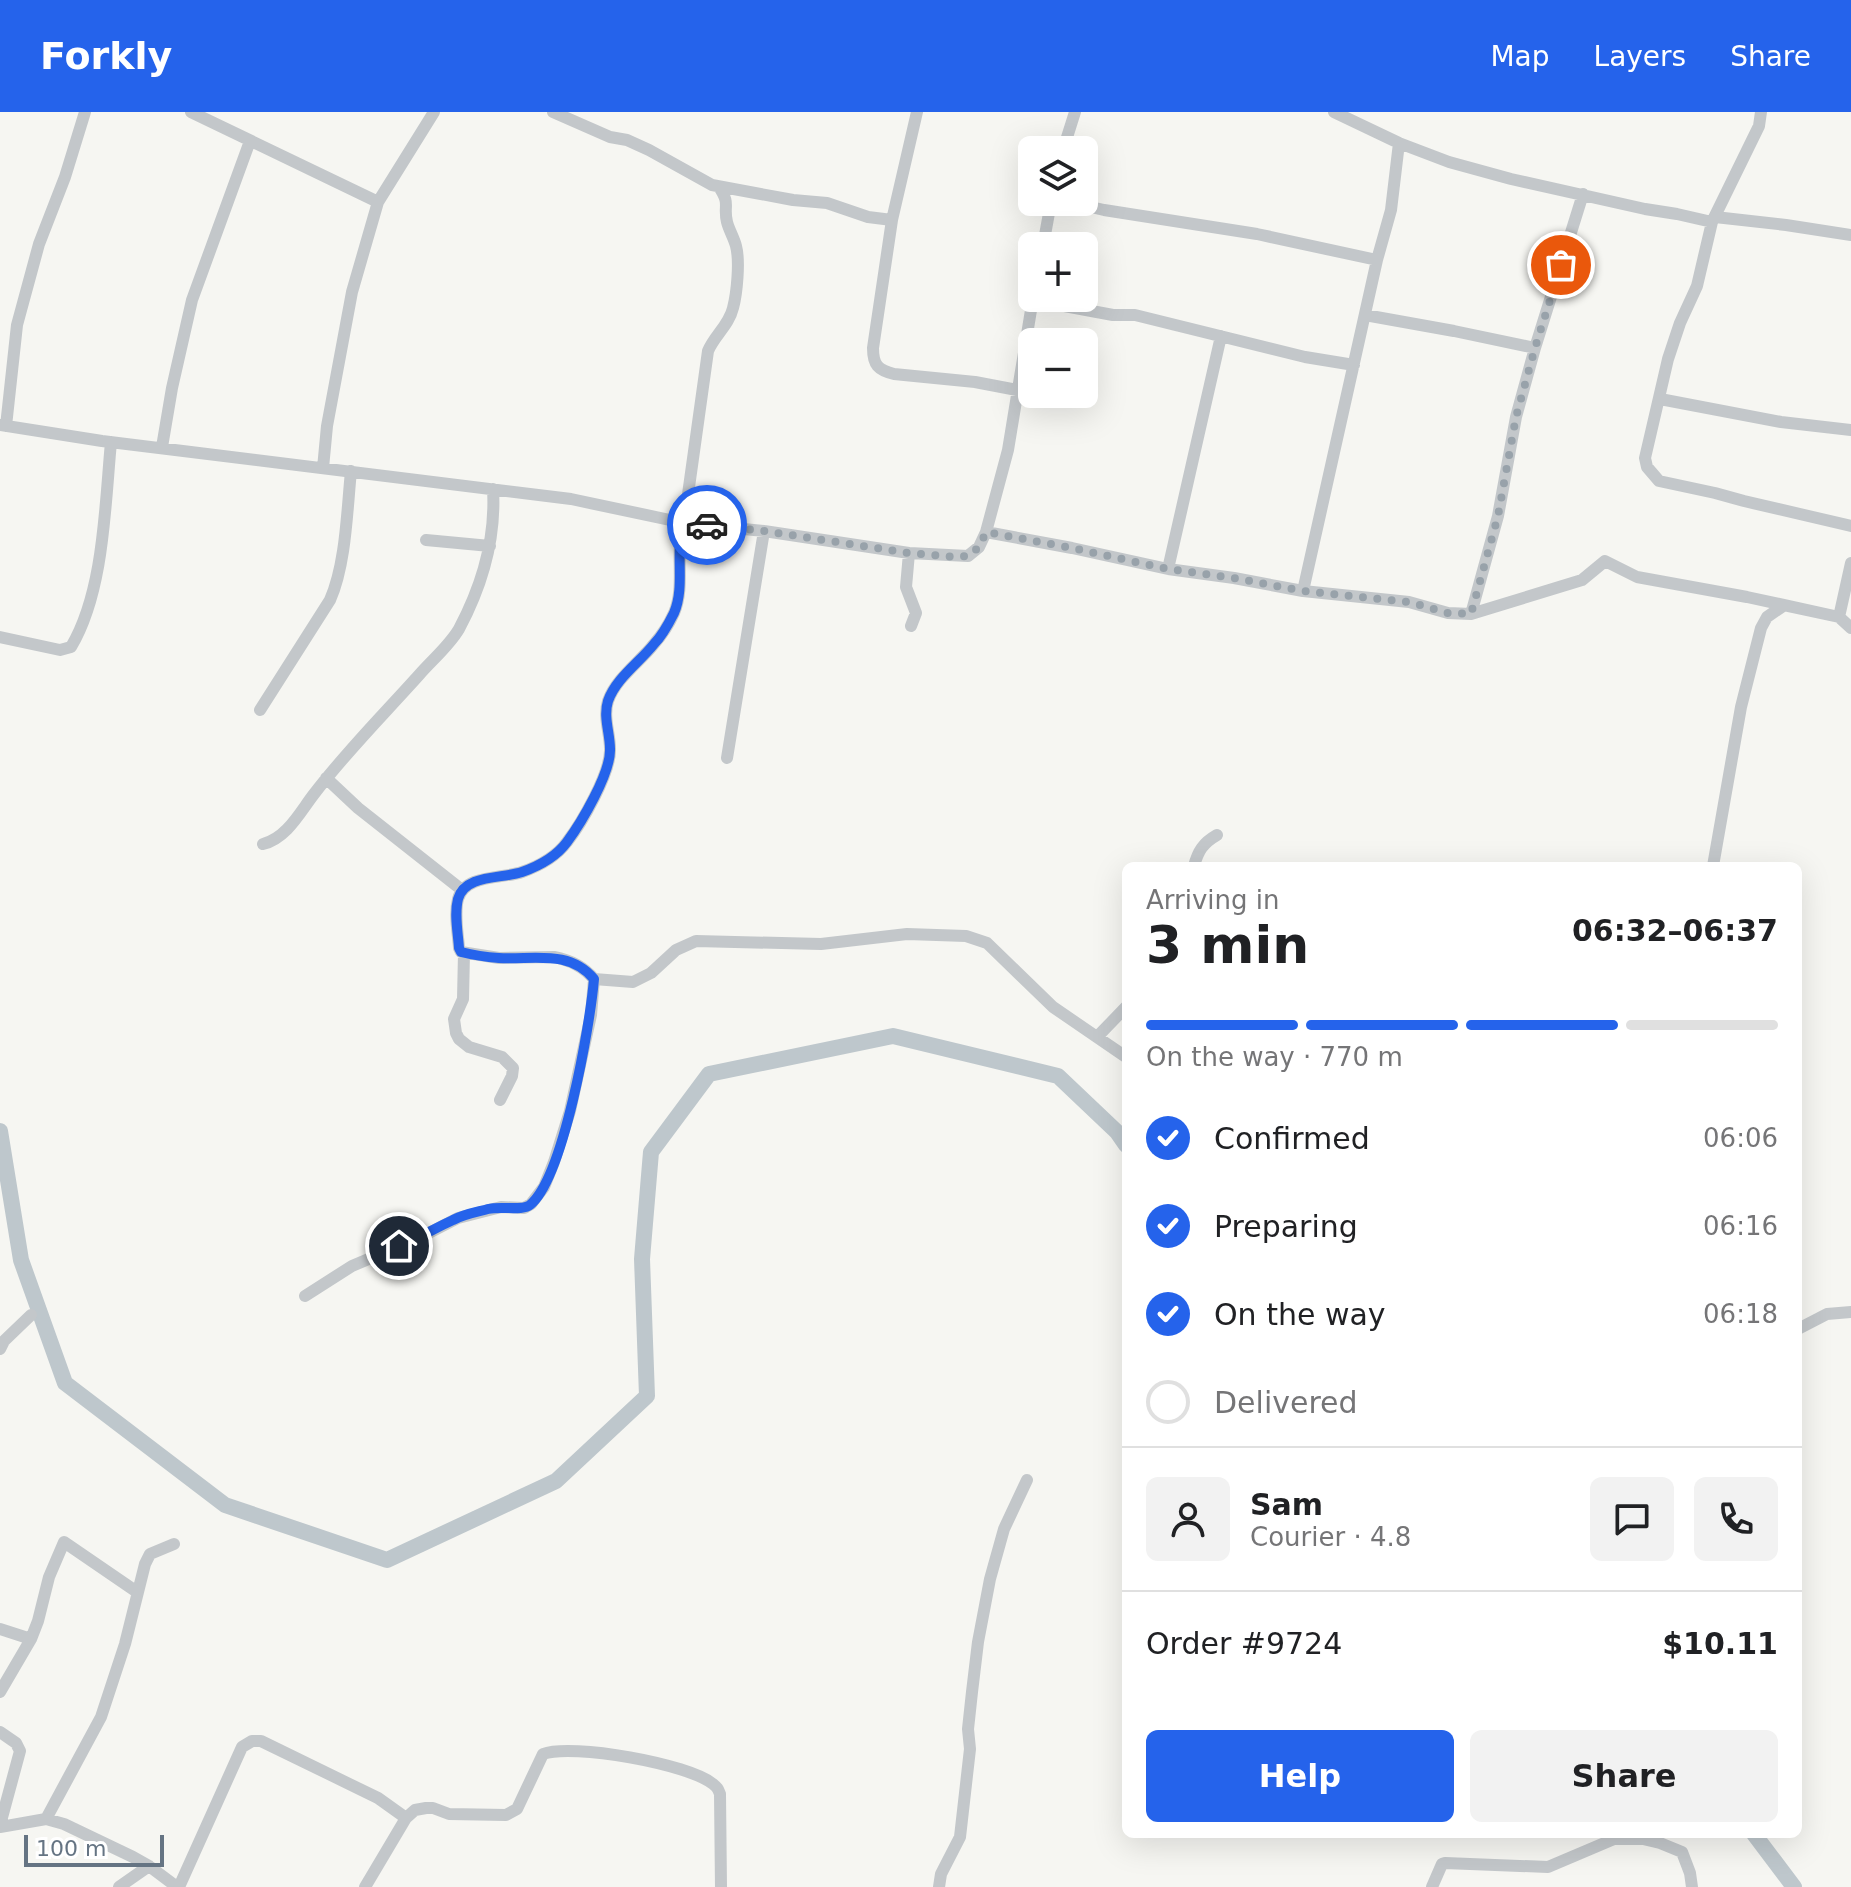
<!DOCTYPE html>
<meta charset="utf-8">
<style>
:root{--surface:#fff;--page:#f2f2f2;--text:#202124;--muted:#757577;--line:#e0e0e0;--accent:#2563eb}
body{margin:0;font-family:"DejaVu Sans",sans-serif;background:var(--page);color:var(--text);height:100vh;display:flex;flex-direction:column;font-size:30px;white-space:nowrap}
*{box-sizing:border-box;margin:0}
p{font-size:26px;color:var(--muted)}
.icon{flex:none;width:44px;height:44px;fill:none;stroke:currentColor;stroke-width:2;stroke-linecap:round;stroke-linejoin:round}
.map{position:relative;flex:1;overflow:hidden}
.drawer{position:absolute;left:1122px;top:750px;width:680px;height:976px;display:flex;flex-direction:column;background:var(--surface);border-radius:12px;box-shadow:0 8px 32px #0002}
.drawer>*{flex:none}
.tools{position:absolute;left:1018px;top:24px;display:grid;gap:16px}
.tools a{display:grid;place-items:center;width:80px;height:80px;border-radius:12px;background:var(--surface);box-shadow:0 8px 32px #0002;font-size:40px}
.scale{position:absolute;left:24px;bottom:20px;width:140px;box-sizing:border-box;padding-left:8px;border:4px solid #657483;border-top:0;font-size:22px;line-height:28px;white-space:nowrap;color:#657483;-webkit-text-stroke:6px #fff;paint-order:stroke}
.pin{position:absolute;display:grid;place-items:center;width:68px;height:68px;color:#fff;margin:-34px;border:4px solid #fff;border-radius:50%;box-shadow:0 2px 8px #0007}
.courier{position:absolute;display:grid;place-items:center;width:80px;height:80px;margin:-40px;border:6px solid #2563eb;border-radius:50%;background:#fff;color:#222;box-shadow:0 2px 10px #0007}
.overview em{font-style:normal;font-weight:800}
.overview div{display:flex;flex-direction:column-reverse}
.overview{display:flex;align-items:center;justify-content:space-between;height:136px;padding:0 24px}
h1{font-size:52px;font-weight:800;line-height:60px}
.bar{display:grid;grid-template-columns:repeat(4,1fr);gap:12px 8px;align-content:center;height:96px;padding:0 24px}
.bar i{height:10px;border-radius:6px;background:var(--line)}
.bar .selected{background:var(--accent)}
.bar p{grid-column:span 4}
.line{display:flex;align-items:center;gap:20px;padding:0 24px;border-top:2px solid var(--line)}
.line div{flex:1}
.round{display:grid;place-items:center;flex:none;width:84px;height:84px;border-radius:12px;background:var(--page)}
ol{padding:0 24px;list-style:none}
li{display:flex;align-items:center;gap:24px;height:88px}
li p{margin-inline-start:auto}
li .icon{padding:8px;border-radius:50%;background:var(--accent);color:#fff;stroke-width:4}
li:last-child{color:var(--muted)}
li i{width:44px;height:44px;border:4px solid var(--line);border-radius:50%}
.cta{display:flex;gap:16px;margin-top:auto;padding:16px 24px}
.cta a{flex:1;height:92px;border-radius:12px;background:var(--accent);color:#fff;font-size:32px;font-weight:800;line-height:92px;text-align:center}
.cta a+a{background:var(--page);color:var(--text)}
header{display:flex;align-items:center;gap:48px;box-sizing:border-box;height:112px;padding:0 40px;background:var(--accent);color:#fff}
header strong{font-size:38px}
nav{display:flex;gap:44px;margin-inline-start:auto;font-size:28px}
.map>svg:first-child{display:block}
</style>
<header>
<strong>Forkly</strong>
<nav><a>Map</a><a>Layers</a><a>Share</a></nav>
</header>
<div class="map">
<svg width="1851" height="1775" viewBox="0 0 1851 1775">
<rect width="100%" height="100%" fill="#f6f6f2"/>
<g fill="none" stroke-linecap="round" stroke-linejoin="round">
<path stroke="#bec7cc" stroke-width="16" d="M0,1019L21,1148L65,1271L225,1393L387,1448L556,1369L647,1284L642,1147L651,1040L709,962L893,924L1058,964L1117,1020L1126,1033
M1754,1722L1794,1775"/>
<path stroke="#c3c7ca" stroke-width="12" d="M191,0L378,90
M553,0L610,25L627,28L649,38L712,73L793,88L827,91L868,105L892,108
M917,0L892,108L873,236C873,253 878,258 894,262L975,270L1017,278
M1334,0L1399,31L1449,50L1511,67L1645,97L1677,102L1712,110
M1761,0L1759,14L1712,110L1697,174L1680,211L1668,247L1645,346L1647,355L1659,369L1715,381L1744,389L1851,414
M1063,38L1075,0
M1069,90L1104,98L1257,122L1377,148
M1715,105L1786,113L1851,123
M1043,134L1051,90
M1032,188L1113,203H1135L1305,245L1354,253
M1365,203L1454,219L1535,236L1583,82
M1660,287L1781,310L1851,318
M0,313L102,329L571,387L684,411L764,419L909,441L968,444L979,435L986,420L1008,338L1033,186
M6,314L17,213L39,132L65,65L85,0
M162,335L172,276L192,188L250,29
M323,356L327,314L352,180L378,90L434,0
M986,420L1072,436L1168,457L1234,466L1303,479L1409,490L1448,501L1471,502L1582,468L1605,449L1637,465L1747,485L1839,505L1851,516
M426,428L490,434
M909,441L906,475L916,501L911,514
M1168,457L1221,224
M1303,479L1377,148L1391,98L1399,31
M1471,502L1498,404L1516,305L1535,236
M1839,505L1851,451
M0,525L60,538L71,535C104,480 105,393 111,330
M260,598L330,488C346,452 347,398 351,359
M727,646L764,419
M326,666L358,696L462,778
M263,732C287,726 300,700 314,682C346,640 384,602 419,563C432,548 449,534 459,517C483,472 496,427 493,377
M1194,754C1198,739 1203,731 1217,723
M1713,754L1741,595L1761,516L1767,505L1783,494
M464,841L463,887L454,907L456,921L459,927L469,935L502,945L513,956L512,964L500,988
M594,867L633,870L651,861L676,838L696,829L821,832L907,822L966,824L987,831L1053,895L1126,945
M1097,925L1126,895
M305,1184L352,1154L423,1124L458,1106L501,1095L524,1096L531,1092L544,1075L554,1050L570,999L591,903L594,867C583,854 570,848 554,845L499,846L461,840L459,836C458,821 454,802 458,787C465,762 502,767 522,760C539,754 556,745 567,730C581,712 611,661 610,637C610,621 603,605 608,589C616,566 640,550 654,532C662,523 669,512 674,501C686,473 674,440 684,411L708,239C714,224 729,213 733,196C737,181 740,149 736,134C734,126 729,118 727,110C723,93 731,93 719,75
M1798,1217L1827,1202L1851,1200
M0,1237L4,1229L31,1203
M0,1517L31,1527
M0,1580L31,1527L38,1509L49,1465L64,1430L137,1480
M0,1620L16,1631L20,1639L0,1713
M46,1707L101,1605L125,1532L145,1452L150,1442L174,1432
M0,1715L46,1707L64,1712L133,1745L149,1754L177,1775
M119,1775L149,1754
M179,1775L242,1635L252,1629H261L378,1686L406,1706
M365,1775L406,1706L415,1698L426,1696H433L449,1702L506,1703L517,1697L543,1642C572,1631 689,1652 713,1672C718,1676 718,1677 720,1682L721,1775
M939,1775L941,1762L960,1725L970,1637L968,1617L972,1580L978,1530L990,1467L1004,1417L1027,1368
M1432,1775L1442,1752L1445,1751L1548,1755L1614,1727H1643L1660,1731L1682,1740L1690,1761L1692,1775"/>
</g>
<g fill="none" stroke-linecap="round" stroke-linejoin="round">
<path stroke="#98a2aa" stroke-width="8" stroke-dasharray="0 14.4" d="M707,413L764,419L909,441L954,445L968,444L979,435L986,420L1072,436L1168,457L1234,466L1303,479L1409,490L1448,501L1471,502L1498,404L1516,305L1535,236L1561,153"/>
<path stroke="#2563eb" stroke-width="10" d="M399,1134C418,1127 435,1116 453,1108C464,1102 477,1100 488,1097C500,1094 523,1099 530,1093C564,1065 590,913 594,867C569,837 533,848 499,846C486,845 473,843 461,840L459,836C458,821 454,802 458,787C465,762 502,767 522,760C539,754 556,745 567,730C581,711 611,661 610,637C610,621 603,605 608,589C616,566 640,550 654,532C662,524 669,511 674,501C686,473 674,440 684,411L707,413"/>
</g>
</svg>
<div class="tools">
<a><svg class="icon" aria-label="layers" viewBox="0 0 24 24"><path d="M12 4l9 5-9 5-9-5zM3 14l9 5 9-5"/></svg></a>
<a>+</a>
<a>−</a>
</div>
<div class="scale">100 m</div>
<div class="pin" style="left:1561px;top:153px;background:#ea580c"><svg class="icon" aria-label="bag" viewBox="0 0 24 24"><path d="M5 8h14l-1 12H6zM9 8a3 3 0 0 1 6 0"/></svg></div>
<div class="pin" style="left:399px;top:1134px;background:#1f2937"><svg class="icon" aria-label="home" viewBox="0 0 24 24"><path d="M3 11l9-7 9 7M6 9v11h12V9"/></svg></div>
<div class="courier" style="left:707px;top:413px"><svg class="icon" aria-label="car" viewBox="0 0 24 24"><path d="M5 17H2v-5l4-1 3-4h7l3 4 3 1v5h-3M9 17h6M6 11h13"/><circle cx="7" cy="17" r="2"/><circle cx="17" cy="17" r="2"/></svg></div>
<section class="drawer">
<div class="overview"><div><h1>3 min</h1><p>Arriving in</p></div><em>06:32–06:37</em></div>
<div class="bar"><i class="selected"></i><i class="selected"></i><i class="selected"></i><i></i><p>On the way · 770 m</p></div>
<ol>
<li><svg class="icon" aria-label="check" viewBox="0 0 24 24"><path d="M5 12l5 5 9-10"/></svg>Confirmed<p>06:06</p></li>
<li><svg class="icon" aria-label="check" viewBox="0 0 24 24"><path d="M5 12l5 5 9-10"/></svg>Preparing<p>06:16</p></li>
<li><svg class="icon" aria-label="check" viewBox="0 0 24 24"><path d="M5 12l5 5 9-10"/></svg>On the way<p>06:18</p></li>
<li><i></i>Delivered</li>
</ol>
<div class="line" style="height:144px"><a class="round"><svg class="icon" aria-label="person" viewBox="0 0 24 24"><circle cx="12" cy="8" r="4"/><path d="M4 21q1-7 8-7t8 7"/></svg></a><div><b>Sam</b><p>Courier · 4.8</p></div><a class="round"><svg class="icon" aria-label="chat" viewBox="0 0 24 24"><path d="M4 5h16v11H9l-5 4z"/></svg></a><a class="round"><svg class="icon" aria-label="phone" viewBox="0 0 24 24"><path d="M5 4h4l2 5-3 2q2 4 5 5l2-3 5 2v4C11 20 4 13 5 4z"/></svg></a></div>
<div class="line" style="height:104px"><div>Order #9724</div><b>$10.11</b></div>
<div class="cta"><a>Help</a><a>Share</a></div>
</section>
</div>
